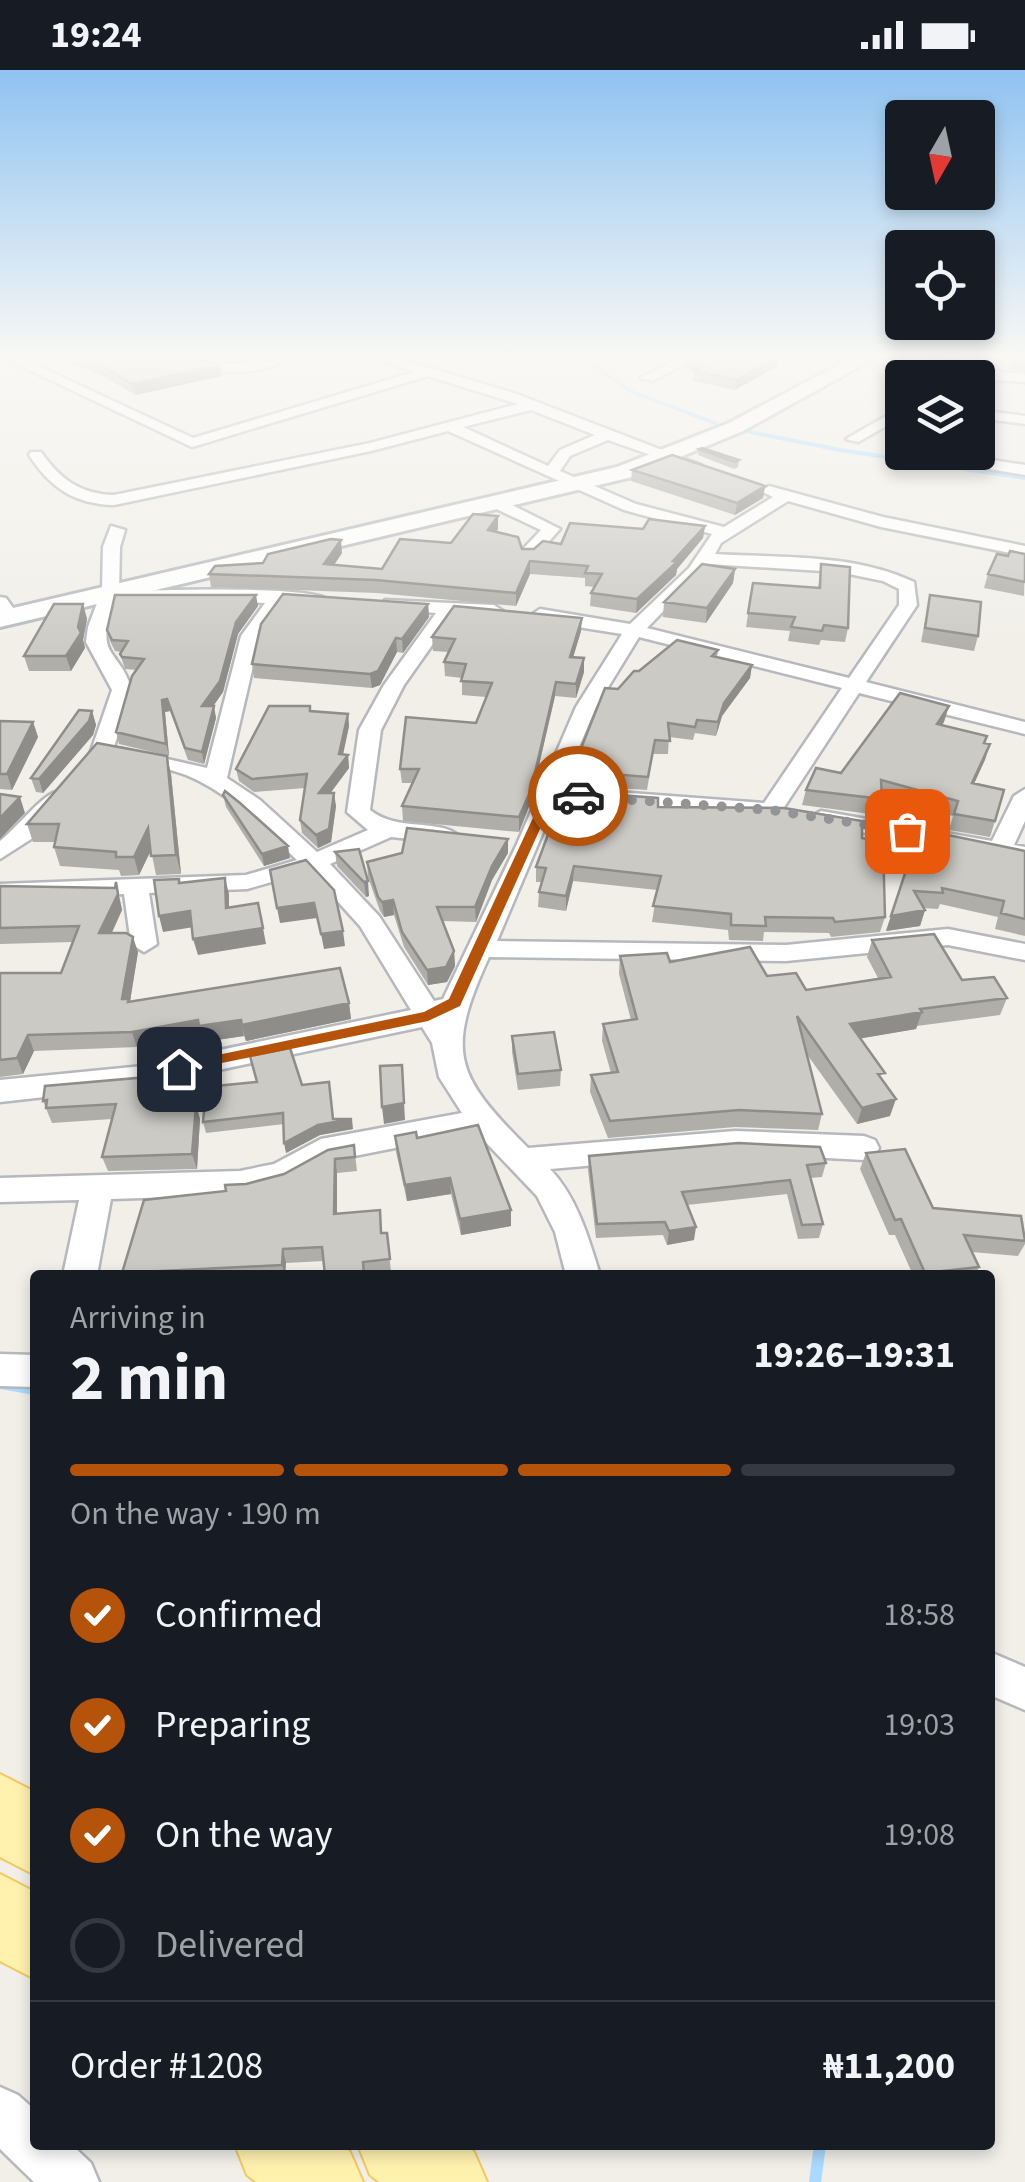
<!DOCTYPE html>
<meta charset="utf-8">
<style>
:root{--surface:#171b24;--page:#242831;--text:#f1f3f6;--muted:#9ea1a6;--line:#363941;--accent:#b45309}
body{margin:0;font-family:"Source Sans 3",sans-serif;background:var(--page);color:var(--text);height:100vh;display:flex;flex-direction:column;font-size:38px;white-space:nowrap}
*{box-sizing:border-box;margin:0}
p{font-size:32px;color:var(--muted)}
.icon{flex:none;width:55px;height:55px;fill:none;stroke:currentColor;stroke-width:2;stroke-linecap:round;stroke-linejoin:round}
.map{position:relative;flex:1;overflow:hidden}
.details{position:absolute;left:30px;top:1200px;width:965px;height:880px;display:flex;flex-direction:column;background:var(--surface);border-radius:10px;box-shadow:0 5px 15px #0003}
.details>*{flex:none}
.needle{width:65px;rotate:189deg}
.controls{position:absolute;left:885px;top:30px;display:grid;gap:20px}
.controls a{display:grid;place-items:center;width:110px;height:110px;border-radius:10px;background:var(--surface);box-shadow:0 5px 15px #0003;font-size:50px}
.pin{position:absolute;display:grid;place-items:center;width:85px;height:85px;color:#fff;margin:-42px;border-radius:20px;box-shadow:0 5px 15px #0006}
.courier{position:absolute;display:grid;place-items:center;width:100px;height:100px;margin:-50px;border:8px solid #b45309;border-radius:50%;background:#fff;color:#222;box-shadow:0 2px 12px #0007}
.overview em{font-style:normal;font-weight:700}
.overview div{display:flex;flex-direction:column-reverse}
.overview{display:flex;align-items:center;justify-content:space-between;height:170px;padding:0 40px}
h1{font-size:65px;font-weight:700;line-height:75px}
.bar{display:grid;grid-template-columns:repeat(4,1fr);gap:15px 10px;align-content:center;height:120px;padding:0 40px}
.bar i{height:12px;border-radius:8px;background:var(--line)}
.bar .on{background:var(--accent)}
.bar p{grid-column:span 4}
.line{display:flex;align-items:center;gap:25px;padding:0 40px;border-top:2px solid var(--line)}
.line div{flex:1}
ol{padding:0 40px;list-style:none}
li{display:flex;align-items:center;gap:30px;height:110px}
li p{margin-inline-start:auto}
li .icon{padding:10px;border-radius:50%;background:var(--accent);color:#fff;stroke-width:4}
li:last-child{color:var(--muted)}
li i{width:55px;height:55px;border:5px solid var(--line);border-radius:50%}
.status{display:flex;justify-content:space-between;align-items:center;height:70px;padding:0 50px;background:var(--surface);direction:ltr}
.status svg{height:28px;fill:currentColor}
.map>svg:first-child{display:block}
</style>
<div class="status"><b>19:24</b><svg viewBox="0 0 49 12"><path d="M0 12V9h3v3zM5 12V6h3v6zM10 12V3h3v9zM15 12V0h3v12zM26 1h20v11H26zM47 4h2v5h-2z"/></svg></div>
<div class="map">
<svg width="1025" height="2112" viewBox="0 0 1025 2112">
<rect width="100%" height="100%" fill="#f1efe8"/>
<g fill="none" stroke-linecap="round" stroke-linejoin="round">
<path stroke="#aadaff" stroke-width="4" d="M585,289L630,321L715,353
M740,360L840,380L1025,408"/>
<path stroke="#aadaff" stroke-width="10" d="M0,1314L35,1320"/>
<path stroke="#aadaff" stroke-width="12" d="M815,2112L820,2075"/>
<defs>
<path id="minor" d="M6,289H23L193,368L414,302L379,289H400L514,323L701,395L688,398L608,370L570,386L560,401L636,434L724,457L773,427L761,421L769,416L883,447L1025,476V486L881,457L788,431L721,473L715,484C781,488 853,483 914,512L917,535L866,612L1025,652V664L859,623L779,745L609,734L606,729L609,724L617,722L764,733L842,618L639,567L596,637L497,871L786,875L948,859L1025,874V890L948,875L786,891L489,887C445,983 455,1005 528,1078L735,1061L864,1066L875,1070L879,1078L875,1086L864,1090L735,1083L550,1099C577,1127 589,1169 600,1205H566L555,1162L537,1126L476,1062L329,1091L293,1112L240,1125L111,1129L97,1205H63L79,1130L0,1132V1108L240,1101L274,1094L321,1069L462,1043L439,1007L432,973L422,957L143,1016L0,1032V1010L143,996L411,940L360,856L310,801L247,819L149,823L157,874L144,882L131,874L124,824L0,830V814L246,805L297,790C263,758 230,723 186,705C160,695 129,693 102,687L91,681L112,620L86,572L88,557L102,520L103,477L111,456L125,460L120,477L119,522C152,520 310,515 329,530L320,535L283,534L260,566L227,708L260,730L317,782L368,760L347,742L359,660L384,615L436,543L391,539L382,534L385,530L494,535L503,541L494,547L454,544L404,615L381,660L370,740C397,762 439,748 459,766L447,773L391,767L330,794L379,846L434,931L443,929L517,774L576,637L622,564L540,551L531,545L540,539L630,554L689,498L712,464L624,440L448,361L371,381L114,435C75,434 50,418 29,385L31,382H41C60,409 80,424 114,425L370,373L518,334L428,306L192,377ZM531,340L595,365L560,380L548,396L463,357ZM709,494L839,502L883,511L899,519V535L849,608L647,558ZM170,529L265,533L241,566L207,698L114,677L132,620C119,577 93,588 115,533Z
M182,289L234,294L287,289C258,306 211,307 182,289Z
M678,289H695L652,311L640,308Z
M900,289H927L972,299L984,289H998L986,300L1025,304V312L963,308Z
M902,337V347L858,372L846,369Z
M978,340L1025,346V354L978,348Z
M902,382H941L1025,395V405L909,386Z
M488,429H500L560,459L534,488H522V480L541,460L488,435Z
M0,527L6,528L16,542L0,556Z
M1025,719V751L1014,775L1025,777V791L821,755L809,748L821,741L992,771L1014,726Z
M56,722L67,729L39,764L0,789V771C16,759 41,726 56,722Z
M0,1284L35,1285V1317L0,1316Z
M990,1582L1025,1597V1640L990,1625Z
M0,2017L18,2025L35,2040V2075H72L91,2093L99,2112H34L0,2079Z"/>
<path id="secondary" d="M850,289H873L743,361L632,407L0,557V541L617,397L729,353Z"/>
<path id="primary" d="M0,1704L35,1722V1805L0,1787Z
M0,1804L35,1822V1909L0,1891Z
M235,2075H342L350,2082L363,2112H256L247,2105Z
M358,2075H466L474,2082L487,2112H379L370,2105Z"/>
</defs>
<use href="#minor" stroke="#b5b8bc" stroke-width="5"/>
<use href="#secondary" stroke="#b6babf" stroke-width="6"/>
<use href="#primary" stroke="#f2c960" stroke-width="4"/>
<use href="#minor" fill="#fff" fill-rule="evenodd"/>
<use href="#secondary" fill="#fff" fill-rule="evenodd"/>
<use href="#primary" fill="#fff2af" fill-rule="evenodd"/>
</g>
<path fill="#afaea9" d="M60,289H194L220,295L222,306L135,325L105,307Z
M686,289H778L777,296L735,320L693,311L694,301L685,298Z
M936,289H966L961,293Z
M1011,289H1025V301L1008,299Z
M699,379L739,390L738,397L734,399L698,385Z
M632,400L765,416L763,428L735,445L631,411Z
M498,446V459L496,462L522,479H534L643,459L705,456L703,468L677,499L676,505L636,543L590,536L591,523L595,517L585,516V508L530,504L516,536L377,523L211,517L209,504L263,493L342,483L334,495L382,499L451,473Z
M1025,484L1024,526L984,518L988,504L1008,486Z
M821,494L848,558L845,572L821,570L819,575L788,571L790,561L746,557L753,513L818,518Z
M735,499L733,513L706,553L663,547L664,532Z
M930,525L978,566L974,581L921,572Z
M83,534L87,549L83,570L85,578L71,601H29L24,586Z
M428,534L429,547L403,583L397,582L380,615L372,618L254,608L252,594Z
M258,536L238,564L223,622L213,636L216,648L204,694L188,690L170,641L165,642L169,686L119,674L116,662L137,600L125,599L120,584L121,582L115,581L110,571L107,560Z
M581,561L573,587L584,602L576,628L555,626L530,734L519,762L403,751L402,736L413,713H402L400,699L476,653L486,627L462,625V608L445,606L444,592L449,582L433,581L432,567Z
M718,580L717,587L752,595L750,608L722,646L716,666L695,663L693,670L669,667L668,684H653L647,720L571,715L572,701L618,619L639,601Z
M92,641L96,655L93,665L43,723L36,722L31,708Z
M311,641L348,644L349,656L343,684L348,685L349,698L330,723L336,736L331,772L318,778L302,763L300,750L305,718L254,722L239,711L236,699Z
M0,651L33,652L38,667L12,720L0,719Z
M944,652L942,655L990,674L974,714L995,751L990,767L949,760L953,746L882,727L878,745L802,735L806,720L841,703Z
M171,704L181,804L156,805L151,780L139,805L121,806L119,800L60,796L54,777L55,772H33L27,754Z
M223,725L290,788L264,796L226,737Z
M658,737L862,768L885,847L880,862L831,867L829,863L764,862L763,871L729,870L728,860L652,852L657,820L573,811L566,841L538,837L539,822L541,812H536V797Z
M917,767L1025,781V866L995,859L998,847L940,834L938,839L923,838L925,840L920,856L886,861Z
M359,779L369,826L366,827L337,796L335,782Z
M508,783L492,810L476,852L443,851L454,881L455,896L447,912L428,915L404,877L394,845L384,847L380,841L368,807L367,792Z
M116,812L122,840L112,863L138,882L130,932L349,933L351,949L246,971L244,966L203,972L201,966L137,977L34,981L23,1004L0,1007V903H61L72,872L0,874V816L115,818Z
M872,870L962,910L1007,928L1000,945L917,956L916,959L861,968L882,1011L890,1046L857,1054L806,983L822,1044L818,1060L735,1057L608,1068L590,1022L591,1005L611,1003L602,971L603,954L631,950L619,904L620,886L767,906L806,920L878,908L867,887Z
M512,966L561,1000L560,1016L518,1020L512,982Z
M160,1006L165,1021L160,1038L196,1035L200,1049L197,1099L108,1101L102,1087L112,1049L52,1053L43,1031Z
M302,1015L334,1049L353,1059L320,1065L286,1083L284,1054L206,1063L203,1052Z
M395,1066L417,1068L511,1156L461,1165L451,1124L407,1131L396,1082Z
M354,1075L357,1101L337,1103V1144L382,1163H387L391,1202L370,1205H325L324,1191L286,1193L285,1205H123L122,1203L226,1121L284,1104Z
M866,1083L933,1138L1025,1163V1174L1018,1186L972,1182L979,1197L975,1205H913L895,1165H889L860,1099Z
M589,1086L826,1093L822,1107L810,1108L823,1154L819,1168L798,1169L787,1124L687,1135L694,1170L667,1175L663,1165L596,1168L588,1100Z"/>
<path fill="#8f8d8a" d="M774,289H778L777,296L735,320L737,310Z
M220,295L222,306L135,325L132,314Z
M765,416L763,428L735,445L737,433Z
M498,446V459L488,473V460Z
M705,456L703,468L677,499L676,505L636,543L637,529Z
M341,470L342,483L326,507L324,494Z
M530,491V504L516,536V523Z
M735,499L733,513L706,553L707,538Z
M256,525L258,536L238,564L223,622L205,648L202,636L236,552Z
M83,534L87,549L83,570L85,578L71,601L66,586L78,557Z
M428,534L429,547L403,583L402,569Z
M582,548L581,561L569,601L570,587Z
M396,568L397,582L380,615L372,618L370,604Z
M584,588V602L576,628V614Z
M752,595L750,608L722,646L716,666L718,652L724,633Z
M556,612L555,626L530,734L519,762V747Z
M167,629L170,641L165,642L169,686L166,674L162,630Z
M214,636L216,648L204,694L202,682Z
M949,636L944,652L932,670L937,654Z
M92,641L96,655L93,665L43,723L39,709Z
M348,644L349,656L341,694L348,685L349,698L321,736L319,723L339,684Z
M33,652L38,667L12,720L7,704Z
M990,674L985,690L967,729L972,713Z
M167,686L171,704L181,804L176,785Z
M334,723L336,736L331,772L318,778L316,765Z
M20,727L25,743L0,769V748Z
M148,758L153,776L139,805L134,787Z
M508,769V783L492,810L476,852L475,837L492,796Z
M288,776L290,788L264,796L262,784Z
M574,796L573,811L566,841V826Z
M225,808L229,824V854L226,838Z
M368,811L369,826L366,827L364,812Z
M116,812L122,840L104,879L99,863L118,824Z
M393,830L394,845L384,847L382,832Z
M314,833L317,848L280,853L277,838Z
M925,840L920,856L886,861L891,846Z
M190,841L194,857L163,862L159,846Z
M263,858L266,874L198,885L193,869Z
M343,861L345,876L324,879L321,864Z
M133,867L138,882L130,931L134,944L122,929Z
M454,881L455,896L447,912L428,915L427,900Z
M349,933L351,949L246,971L242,955Z
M922,942L916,959L846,971L850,954Z
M198,950H241L244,966L203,972L201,966L137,977L132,962Z
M28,965L34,981L23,1004L17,988Z
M402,995L405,1050L384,1054L382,1037Z
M160,1006L165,1021L156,1053L151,1038Z
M896,1029L890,1046L857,1054L862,1038Z
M196,1035L200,1049L197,1099L192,1084Z
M352,1049L353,1059L320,1065L286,1083L284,1073L318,1055Z
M335,1089L337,1103V1158L334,1144Z
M450,1108L451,1124L407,1131L405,1115Z
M511,1140V1156L461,1165L460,1149Z
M696,1157L694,1170L667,1175L669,1161Z
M283,1179L286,1193L285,1205L282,1195Z"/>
<path fill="#cccac5" stroke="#8f8d8a" stroke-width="2.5" d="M85,289H194L220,295L132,314L102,296Z
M687,289H774L737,310L694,301L706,294Z
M702,378L739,390L735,392L699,379Z
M672,385L765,416L737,433L632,400Z
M473,444L498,446L488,460L518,467L522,479H534L543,471L561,474L570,453L643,459L649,449L705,456L673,491L677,492L637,529L591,523L602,504L585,503L588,496L530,491L516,523L376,510L209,504L215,496L263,493L268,484L331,469L341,470L324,494L382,499L400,469L451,473Z
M1010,481L1025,484V512L988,504L997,484L1008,486Z
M702,494L735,499L707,538L664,532Z
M821,494L850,497L848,558L824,555L822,561L791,557L795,547L748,543L753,513L820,518Z
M283,524L428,534L402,569L396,568L378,601L370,604L252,594L261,554Z
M115,525H256L236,552L220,611L202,636H214L202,682L185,678L167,629L162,630L166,674L116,662L132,606L144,589L122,587L120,584L128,571L112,570L107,560Z
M930,525L981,532L978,566L925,558Z
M54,534H83L78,557L81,563L66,586H24Z
M454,536L582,548L570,587L584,588L576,614L556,612L531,720L519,747L402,736L419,699H400L406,647L476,653L492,613L461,611L466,594L444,592L455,569L432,567Z
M677,570L718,580L712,586L752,595L724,633L718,652L697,650L695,657L668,653L670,671L655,670L648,707L572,701L605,618L618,619L634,601H639Z
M900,623L949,636L937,654L987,666L984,673L990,674L972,713L1004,720L995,751L954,744L958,731L881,710L882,729L806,720L816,698L841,703Z
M269,636H310V641L348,644L339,684L348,685L319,723H334L329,759L316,765L300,750L307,704L252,709L236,699Z
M79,640L92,641L89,651L39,709L31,708Z
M0,651L33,652L7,704H0Z
M97,673L167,686L176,785L151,786L148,758L134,787H116V782L54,777L59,754H27Z
M225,721L240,733L288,776L262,784L223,725Z
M564,721L658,728V737L784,738L862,751V768L883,773L885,847L835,852L833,848L765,847L766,856L731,855V844L653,836L661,806L574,796L566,826L539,822L546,798L536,797Z
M0,724L20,727L0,748Z
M407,758L508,769L492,796L475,837H437L454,881L446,897L427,900L402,862L393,830L382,832L378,827L367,792L402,783Z
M948,765L1025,781V849L1001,843L1004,831L942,818L943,823L914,821L925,840L891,846L917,767L946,771Z
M359,779L368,811L364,812L335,782Z
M306,790L334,820L343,861L321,864L314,833L277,838L270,800Z
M225,808L226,838L258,833L263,858L193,869L190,841L159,846L154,810L179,809V813Z
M116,812L118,824L99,863H126L133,867L122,929H129L128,932L340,898L349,933L242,955L241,950L199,956L198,950L132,962L28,965L17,988L0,990V903H61L79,856L0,858V816L115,818Z
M934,864L962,910L994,907L1007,928L920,939L922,942L850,954L885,1003L878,1004L896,1029L862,1038L797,946L822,1044L739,1040L610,1051L591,1005L618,1002L603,954L637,949L620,886L667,883L670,892L750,877L767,906L796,903L806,920L891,907L872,870Z
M554,962L561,1000L518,1004L512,966Z
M290,978L302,1015L329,1012L333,1049H352L318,1055L284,1073L283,1043L203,1052L206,1017L257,1012L250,986Z
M402,995L404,1033L382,1037L380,996Z
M160,1006L151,1038L196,1035L192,1084L102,1087L116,1034L46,1038L47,1030L43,1031L45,1016Z
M478,1055L511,1140L460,1149L450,1108L405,1115L395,1066L416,1062L417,1068Z
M738,1073L820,1077L826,1093L807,1095L823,1154L802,1155L790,1110L682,1122L696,1157L669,1161L665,1152L597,1154L589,1086Z
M354,1075L355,1087L335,1089L334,1144L380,1140L381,1163H387L390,1189L363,1192L364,1205H325L322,1177L283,1179L282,1195L122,1203L144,1130L226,1121L225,1115L246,1114L284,1104L328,1080Z
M905,1079L933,1138L1021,1146L1025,1171L964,1165L979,1197L925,1203L901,1149L895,1150L866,1083Z"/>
<linearGradient id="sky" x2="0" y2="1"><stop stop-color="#8fc3f1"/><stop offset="0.49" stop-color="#f9f8f5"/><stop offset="1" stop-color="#f9f8f5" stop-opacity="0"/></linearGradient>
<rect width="1025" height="585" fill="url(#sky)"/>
<path fill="#b45309" d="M550,720L584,726L578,729L554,728L460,936L428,951L173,1003L171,999L179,993L424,942L449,929L544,724Z"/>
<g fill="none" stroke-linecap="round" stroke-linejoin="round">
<path stroke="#929495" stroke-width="10" stroke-dasharray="0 18" d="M578,726L770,740L907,761"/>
</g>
</svg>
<div class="controls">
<a><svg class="needle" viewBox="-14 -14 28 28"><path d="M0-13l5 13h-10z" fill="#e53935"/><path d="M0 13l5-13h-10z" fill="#9ea1a6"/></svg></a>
<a><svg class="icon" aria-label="locate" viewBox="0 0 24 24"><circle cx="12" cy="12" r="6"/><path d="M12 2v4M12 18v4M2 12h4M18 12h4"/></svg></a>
<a><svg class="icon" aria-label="layers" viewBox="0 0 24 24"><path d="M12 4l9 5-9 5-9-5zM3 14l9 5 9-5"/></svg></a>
</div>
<div class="pin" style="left:907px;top:761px;background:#ea580c"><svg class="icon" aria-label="bag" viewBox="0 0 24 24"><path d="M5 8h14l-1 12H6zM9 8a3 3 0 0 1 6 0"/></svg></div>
<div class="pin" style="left:179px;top:999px;background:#1f2937"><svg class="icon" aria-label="home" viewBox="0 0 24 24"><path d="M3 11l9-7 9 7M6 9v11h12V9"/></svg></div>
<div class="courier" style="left:578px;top:726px"><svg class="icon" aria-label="car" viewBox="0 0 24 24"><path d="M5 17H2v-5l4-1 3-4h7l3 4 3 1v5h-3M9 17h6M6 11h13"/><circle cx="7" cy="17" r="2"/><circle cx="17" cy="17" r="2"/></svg></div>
<section class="details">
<div class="overview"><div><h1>2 min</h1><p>Arriving in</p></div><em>19:26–19:31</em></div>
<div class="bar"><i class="on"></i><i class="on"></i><i class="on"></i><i></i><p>On the way · 190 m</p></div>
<ol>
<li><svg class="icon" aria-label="check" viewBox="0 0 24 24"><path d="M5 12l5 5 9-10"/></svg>Confirmed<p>18:58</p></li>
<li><svg class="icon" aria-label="check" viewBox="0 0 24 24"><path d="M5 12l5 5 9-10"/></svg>Preparing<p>19:03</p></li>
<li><svg class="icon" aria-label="check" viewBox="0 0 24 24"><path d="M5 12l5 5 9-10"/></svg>On the way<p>19:08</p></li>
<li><i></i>Delivered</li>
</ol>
<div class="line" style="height:130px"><div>Order #1208</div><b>₦11,200</b></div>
</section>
</div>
